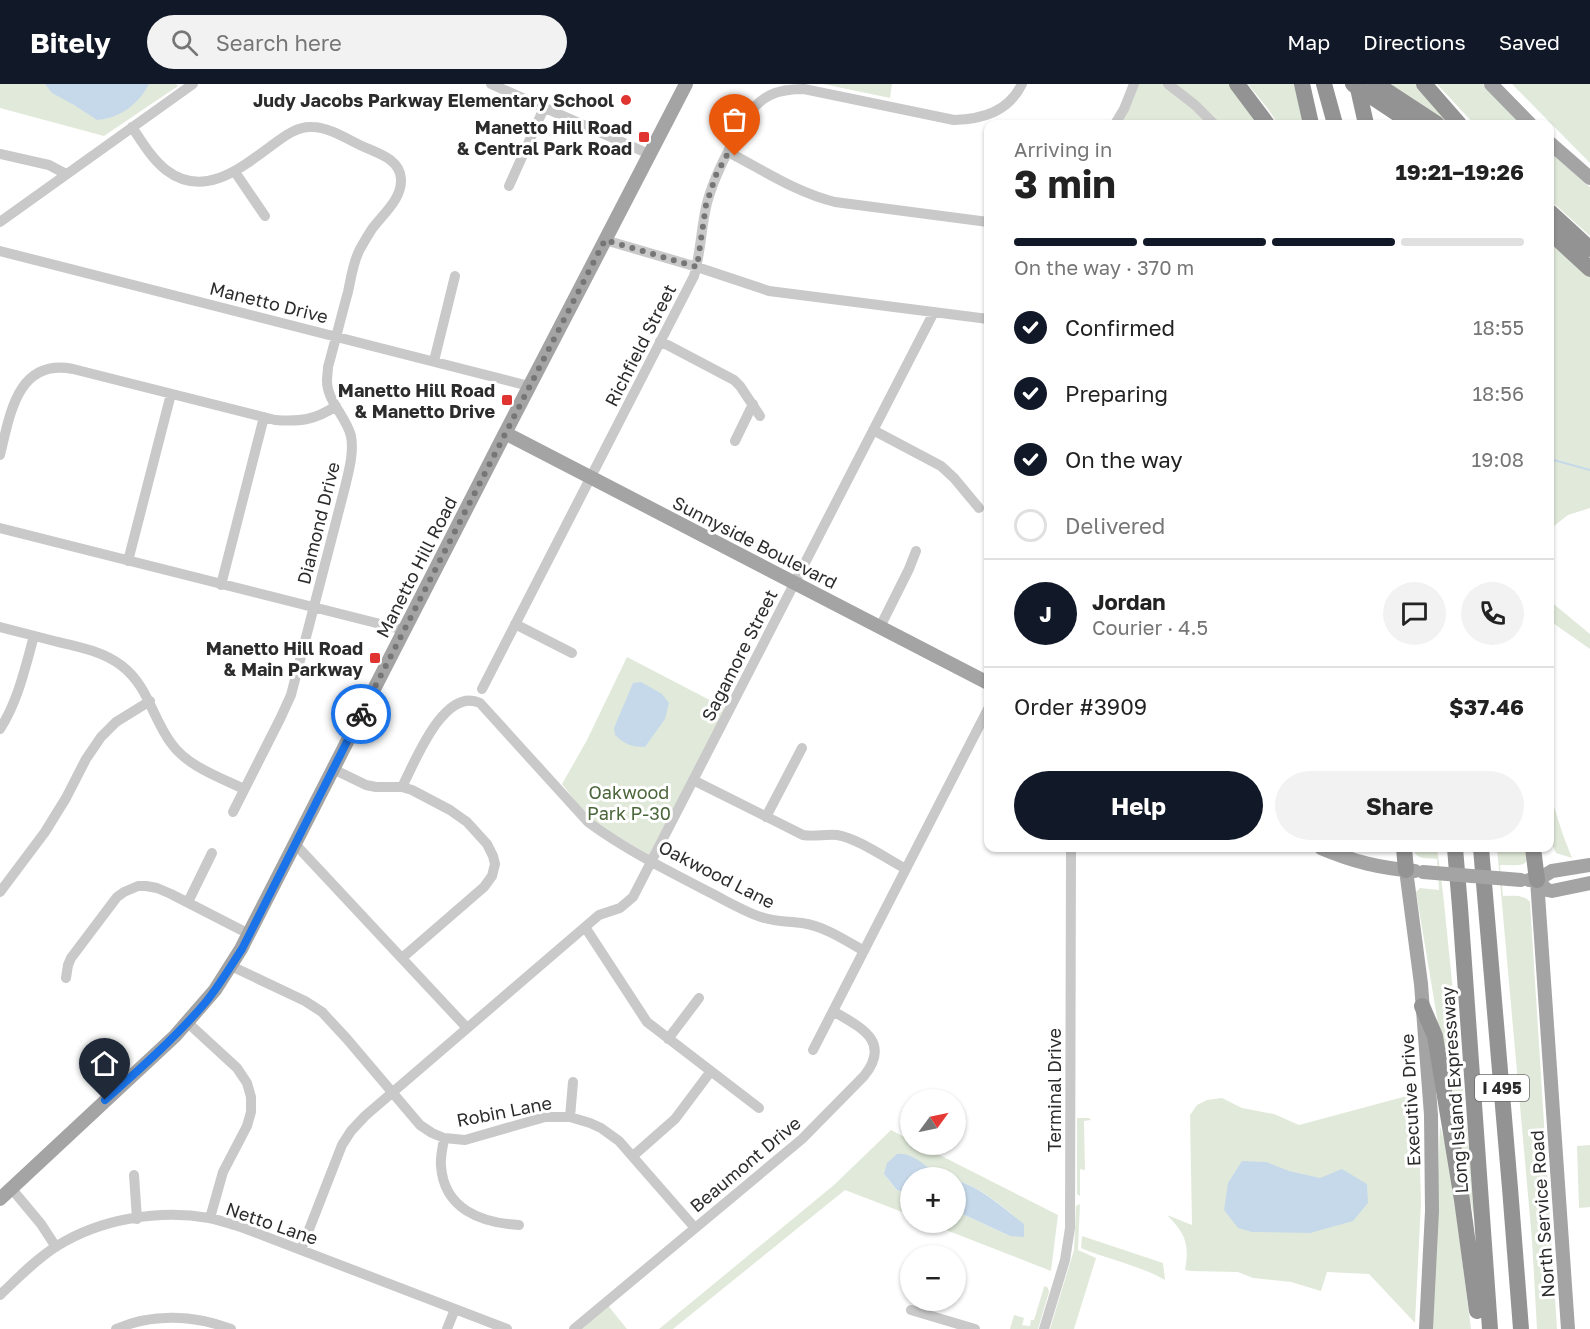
<!DOCTYPE html>
<meta charset="utf-8">
<style>
:root{--surface:#fff;--page:#f2f2f2;--text:#222;--muted:#767676;--line:#e0e0e0;--accent:#111827}
body{margin:0;font-family:"Golos Text",sans-serif;background:var(--page);color:var(--text);height:100vh;display:flex;flex-direction:column;font-size:22px;white-space:nowrap}
*{box-sizing:border-box;margin:0}
p{font-size:20px;color:var(--muted)}
.icon{flex:none;width:33px;height:33px;fill:none;stroke:currentColor;stroke-width:2;stroke-linecap:round;stroke-linejoin:round}
.map{position:relative;flex:1;overflow:hidden}
.panel{position:absolute;left:984px;top:36px;width:570px;height:732px;display:flex;flex-direction:column;background:var(--surface);border-radius:12px;box-shadow:0 2px 4px #0004}
.panel>*{flex:none}
.needle{width:39px;rotate:57deg}
.controls{position:absolute;left:900px;top:1005px;display:grid;gap:12px}
.controls a{display:grid;place-items:center;width:66px;height:66px;border-radius:50%;background:var(--surface);box-shadow:0 2px 4px #0004;font-size:30px}
.pin{position:absolute;display:grid;place-items:center;width:51px;height:51px;color:#fff;margin:-62px -26px;border-radius:50% 50% 50% 0;rotate:-45deg;box-shadow:0 0 6px #0007}
.pin .icon{rotate:45deg}
.courier{position:absolute;display:grid;place-items:center;width:60px;height:60px;margin:-30px;border:4px solid #1a73e8;border-radius:50%;background:#fff;color:#222;box-shadow:0 2px 8px #0007}
.head em{font-style:normal;font-weight:700}
.head div{display:flex;flex-direction:column-reverse}
.head{display:flex;align-items:center;justify-content:space-between;height:102px;padding:0 30px}
h1{font-size:39px;font-weight:700;line-height:45px}
.bar{display:grid;grid-template-columns:repeat(4,1fr);gap:9px 6px;align-content:center;height:72px;padding:0 30px}
.bar i{height:8px;border-radius:4px;background:var(--line)}
.bar .selected{background:var(--accent)}
.bar p{grid-column:span 4}
.line{display:flex;align-items:center;gap:15px;padding:0 30px;border-top:2px solid var(--line)}
.line div{flex:1}
.round{display:grid;place-items:center;flex:none;width:63px;height:63px;border-radius:32px;background:var(--page)}
ol{padding:0 30px;list-style:none}
li{display:flex;align-items:center;gap:18px;height:66px}
li p{margin-inline-start:auto}
li .icon{padding:6px;border-radius:50%;background:var(--accent);color:#fff;stroke-width:4}
li:last-child{color:var(--muted)}
li i{width:33px;height:33px;border:3px solid var(--line);border-radius:50%}
.button{display:flex;gap:12px;margin-top:auto;padding:12px 30px}
.button a{flex:1;height:69px;border-radius:36px;background:var(--accent);color:#fff;font-size:24px;font-weight:700;line-height:69px;text-align:center}
.button a+a{background:var(--page);color:var(--text)}
header{display:flex;align-items:center;gap:36px;box-sizing:border-box;height:84px;padding:0 30px;background:var(--accent);color:#fff}
header strong{font-size:28px}
nav{display:flex;gap:33px;margin-inline-start:auto;font-size:21px}
.search{width:420px;height:54px;background:var(--page);display:flex;align-items:center;gap:15px;box-sizing:border-box;padding:0 21px;border-radius:33px;color:var(--muted);font-size:22px}
.map>svg:first-child{display:block}
</style>
<header>
<strong>Bitely</strong>
<div class="search"><svg class="icon" aria-label="search" viewBox="0 0 24 24"><circle cx="10" cy="10" r="6"/><path d="M15 15l6 6"/></svg>Search here</div>
<nav><a>Map</a><a>Directions</a><a>Saved</a></nav>
</header>
<div class="map">
<svg width="1590" height="1245" viewBox="0 0 1590 1245">
<rect width="100%" height="100%" fill="#fff"/>
<path fill="#e1eada" d="M0,0H176L178,2L104,52L0,24Z
M823,0H892L890,14Z
M1134,0H1230L1259,40H1116Z
M1248,0H1294L1304,40H1278L1268,25Z
M1387,0H1420L1448,33L1445,37Z
M1437,0H1483L1521,40H1474Z
M1512,0H1590V79Z
M1550,68L1590,103V152L1550,116Z
M1550,156L1590,192V424L1568,431L1550,445Z
M1550,517L1590,550V565L1550,537Z
M627,573L725,624L651,772L590,736L562,700L587,656Z
M1550,710L1563,751L1572,774L1556,769L1550,756Z
M1413,764H1437L1443,809L1478,1153L1455,1041L1416,808L1420,804L1439,806L1437,775C1426,774 1416,776 1413,764Z
M1497,764H1527C1531,787 1517,780 1500,781L1503,812C1513,812 1523,810 1530,818L1557,1245H1537L1532,1156Z
M1418,1009L1421,1119L1415,1239L1369,1190L1327,1188L1321,1207L1291,1198L1253,1194L1238,1188L1191,1187L1185,1186C1190,1160 1185,1149 1167,1131L1192,1141L1190,1031L1197,1021L1207,1016L1222,1014L1242,1024L1274,1030L1299,1041Z
M1077,1034H1089L1091,1036L1084,1037L1085,1086L1080,1085V1112L1077,1110Z
M1440,1042L1449,1073L1471,1245H1432Z
M891,1046L910,1056V1060L920,1061L1058,1131L1051,1187L928,1139L956,1138V1127L1010,1152L1023,1140C1002,1122 982,1104 956,1096V1094L945,1093L937,1090H884L897,1106L910,1110V1131L845,1106L673,1245H659L834,1101Z
M1590,1061V1123L1579,1124L1577,1062Z
M1080,1120L1078,1166L1096,1174L1074,1245H1050L1074,1166L1076,1122Z
M1082,1152L1163,1179L1165,1196C1139,1181 1109,1176 1081,1164Z
M1045,1202L1048,1204L1049,1208L1038,1245H1010L1014,1231L1024,1234L1022,1241L1030,1242L1031,1236H1034L1044,1203Z
M606,1219L627,1245H574Z"/>
<path fill="#c6d9ea" d="M45,0H149C138,21 120,34 97,36L74,21L52,9Z
M641,598L662,610L669,619L665,635L645,663C632,663 624,660 615,651L614,644L633,599Z
M897,1070C917,1068 927,1088 945,1093L910,1094V1110L897,1106L884,1090L887,1079Z
M1242,1077L1266,1078L1289,1087L1320,1094L1342,1085L1367,1100L1368,1119L1353,1137L1310,1149L1252,1148L1238,1144L1224,1126L1228,1099Z
M956,1096C982,1104 1002,1123 1024,1140V1153L1010,1152L956,1127Z"/>
<g fill="none" stroke-linecap="round" stroke-linejoin="round">
<path stroke="#c6d9ea" stroke-width="2" d="M1550,375L1590,386"/>
<path stroke="#c9c9c9" stroke-width="10" d="M491,0L649,70
M1168,0L1195,21L1214,40
M1115,40L1124,25L1134,0
M132,43C142,58 152,75 166,86C204,115 241,84 271,62C283,53 297,42 312,43C329,43 347,55 362,62C378,69 400,75 401,95C402,115 383,130 372,145C368,151 364,158 360,165C353,178 351,194 348,208C341,233 335,258 328,283C328,287 327,292 327,297C327,317 346,332 351,352C354,369 349,386 345,403L291,611L280,635L233,728
M728,68C763,86 797,109 835,118L988,138
M0,70L49,81L66,90
M235,88L265,132
M509,102L544,24
M0,138L193,0
M605,156L697,183L769,207L988,235
M0,167L529,302
M660,257L734,296L740,302L760,332
M434,277L455,192
M873,346L941,382L954,394L979,424
M735,357L753,320
M0,371C10,331 17,274 73,285L275,336C300,338 315,336 336,322
M0,444L404,546
M128,477L171,310
M221,501L264,333
M515,540L572,569
M0,543C19,548 39,553 58,558C80,563 104,568 122,582C148,602 152,633 171,659C187,682 219,693 244,705
M880,543L909,485L916,467
M482,605L694,192C701,168 701,143 707,119C715,89 731,62 745,35C761,11 777,5 804,5L954,36C983,35 1008,28 1022,0
M0,645C18,617 25,584 34,552
M333,685L366,701L376,703H402L412,706L450,726L467,738L487,760L493,772L495,780L492,792L484,803L402,874
M693,696L803,751C814,753 825,750 837,751C857,754 887,775 906,785
M402,703C415,678 444,602 480,619L588,738C623,764 668,787 707,807C725,816 743,827 761,833C775,838 787,837 802,839C824,842 845,856 864,867
M766,733L802,664
M295,760L467,944
M0,808L45,748L66,714L86,675L101,653L116,638L150,617
M188,818L212,769
M585,843L647,938L759,1024
M231,882L305,917L322,928L347,955L420,1041L432,1049L444,1054L465,1056L545,1033H570L590,1039L601,1044L619,1057L695,1144
M66,894L68,881L71,874L117,813L124,808L138,802H146L157,804L171,810L249,850
M187,938L237,984L247,999L251,1013V1028L247,1042L223,1088L210,1134
M668,955L699,914
M813,966L988,625
M570,1033L573,998
M444,1054C443,1063 440,1073 441,1082C444,1125 481,1139 519,1141
M633,1072L675,1035L711,987
M134,1091L137,1135
M11,1104L41,1140L56,1163
M301,1166L342,1061L351,1047L365,1032L585,843L599,831L620,824L633,813L934,228
M0,1211C18,1194 36,1175 57,1162C100,1135 159,1125 209,1134C220,1136 230,1140 241,1143L507,1245
M911,1226L975,1245
M116,1245C153,1229 194,1231 231,1245
M447,1245L455,1225
M574,1245L802,1055L864,992C892,957 860,943 833,927
M1044,1245L1065,1176L1070,1144L1071,764"/>
<path stroke="#a4a4a4" stroke-width="14" d="M1491,0L1530,40
M1550,59L1590,94
M505,349L988,599
M1321,764C1354,778 1380,784 1415,787
M1406,786L1421,900L1431,1031L1432,1127L1426,1245
M1529,796H1537L1552,787L1590,781
M1537,796L1568,1245
M1537,796L1547,806L1552,807L1590,799
M0,1115L175,952L215,906L241,865L500,359L686,0"/>
<path stroke="#939393" stroke-width="16" d="M1237,0L1267,40
M1302,0L1311,40
M1324,0L1335,40
M1353,0L1413,40
M1376,0L1437,40
M1424,0L1459,40
M1550,128L1590,165
M1550,148L1590,185
M1404,764L1406,786
M1455,764L1460,823L1490,1245
M1481,764L1510,1104L1521,1245
M1533,764L1537,796
M1422,922L1435,952L1462,1116L1477,1227"/>
<path stroke="#a4a4a4" stroke-width="14" d="M1423,788L1521,796"/>
<path stroke="#939393" stroke-width="16" d="M1357,0L1366,40"/>
</g>
<g fill="none" stroke-linecap="round" stroke-linejoin="round">
<path stroke="#767676" stroke-width="6" stroke-dasharray="0 10.8" d="M361,630L605,156L697,183L706,121L716,91L728,69L735,72"/>
<path stroke="#1a73e8" stroke-width="8" d="M105,1016C140,985 175,954 205,919C219,902 230,883 242,865L361,630"/>
</g>
<g fill="#e03431" stroke="#fff" stroke-width="2">
<circle cx="626" cy="16" r="6"/>
<rect x="638" y="47" width="12" height="12" rx="3"/>
<rect x="501" y="310" width="12" height="12" rx="3"/>
<rect x="369" y="568" width="12" height="12" rx="3"/>
</g>
<g text-anchor="middle" dominant-baseline="central" stroke-width="6" stroke-linejoin="round" paint-order="stroke">
<rect fill="#fff" stroke="#6b6b6b" stroke-width="1.5" x="1475" y="991" width="54" height="26" rx="4.5"/>
<g font-size="16" font-weight="bold" fill="#2c2c2c">
<text x="1502" y="1004">I 495</text>
</g>
<g font-size="18" font-weight="bold" fill="#2c2c2c" stroke="#fff" text-anchor="end">
<text x="614" y="16">Judy Jacobs Parkway Elementary School</text>
<text x="632" y="43">Manetto Hill Road<tspan x="632" dy="21">&amp; Central Park Road</tspan></text>
<text x="495" y="306">Manetto Hill Road<tspan x="495" dy="21">&amp; Manetto Drive</tspan></text>
<text x="363" y="564">Manetto Hill Road<tspan x="363" dy="21">&amp; Main Parkway</tspan></text>
</g>
<g font-size="18" fill="#2c2c2c" stroke="#fff">
<text transform="translate(269 218) rotate(14)">Manetto Drive</text>
<text transform="translate(640 261) rotate(-63)">Richfield Street</text>
<text transform="translate(318 439) rotate(-76)">Diamond Drive</text>
<text transform="translate(755 458) rotate(27)">Sunnyside Boulevard</text>
<text transform="translate(416 483) rotate(-63)">Manetto Hill Road</text>
<text transform="translate(739 571) rotate(-63)">Sagamore Street</text>
<text transform="translate(717 790) rotate(27)">Oakwood Lane</text>
<text transform="translate(1054 1006) rotate(-90)">Terminal Drive</text>
<text transform="translate(1454 1006) rotate(-94)">Long Island Expressway</text>
<text transform="translate(1410 1016) rotate(-93)">Executive Drive</text>
<text transform="translate(504 1027) rotate(-11)">Robin Lane</text>
<text transform="translate(745 1080) rotate(-40)">Beaumont Drive</text>
<text transform="translate(1542 1130) rotate(-94)">North Service Road</text>
<text transform="translate(272 1139) rotate(19)">Netto Lane</text>
</g>
<g font-size="18" fill="#4c663b" stroke="#fff">
<text x="629" y="708">Oakwood<tspan x="629" dy="21">Park P-30</tspan></text>
</g>
</g>
</svg>
<div class="controls">
<a><svg class="needle" viewBox="-14 -14 28 28"><path d="M0-13l5 13h-10z" fill="#e53935"/><path d="M0 13l5-13h-10z" fill="#767676"/></svg></a>
<a>+</a>
<a>−</a>
</div>
<div class="pin" style="left:735px;top:72px;background:#ea580c"><svg class="icon" aria-label="bag" viewBox="0 0 24 24"><path d="M5 8h14l-1 12H6zM9 8a3 3 0 0 1 6 0"/></svg></div>
<div class="pin" style="left:105px;top:1016px;background:#1f2937"><svg class="icon" aria-label="home" viewBox="0 0 24 24"><path d="M3 11l9-7 9 7M6 9v11h12V9"/></svg></div>
<div class="courier" style="left:361px;top:630px"><svg class="icon" aria-label="bike" viewBox="0 0 24 24"><circle cx="6" cy="16" r="4"/><circle cx="18" cy="16" r="4"/><path d="M6 16l4-8h5l3 8M10 8l3 8H6M13 5h3"/></svg></div>
<section class="panel">
<div class="head"><div><h1>3 min</h1><p>Arriving in</p></div><em>19:21–19:26</em></div>
<div class="bar"><i class="selected"></i><i class="selected"></i><i class="selected"></i><i></i><p>On the way · 370 m</p></div>
<ol>
<li><svg class="icon" aria-label="check" viewBox="0 0 24 24"><path d="M5 12l5 5 9-10"/></svg>Confirmed<p>18:55</p></li>
<li><svg class="icon" aria-label="check" viewBox="0 0 24 24"><path d="M5 12l5 5 9-10"/></svg>Preparing<p>18:56</p></li>
<li><svg class="icon" aria-label="check" viewBox="0 0 24 24"><path d="M5 12l5 5 9-10"/></svg>On the way<p>19:08</p></li>
<li><i></i>Delivered</li>
</ol>
<div class="line" style="height:108px"><b class="round" style="background:var(--accent);color:#fff">J</b><div><b>Jordan</b><p>Courier · 4.5</p></div><a class="round"><svg class="icon" aria-label="chat" viewBox="0 0 24 24"><path d="M4 5h16v11H9l-5 4z"/></svg></a><a class="round"><svg class="icon" aria-label="phone" viewBox="0 0 24 24"><path d="M5 4h4l2 5-3 2q2 4 5 5l2-3 5 2v4C11 20 4 13 5 4z"/></svg></a></div>
<div class="line" style="height:78px"><div>Order #3909</div><b>$37.46</b></div>
<div class="button"><a>Help</a><a>Share</a></div>
</section>
</div>
